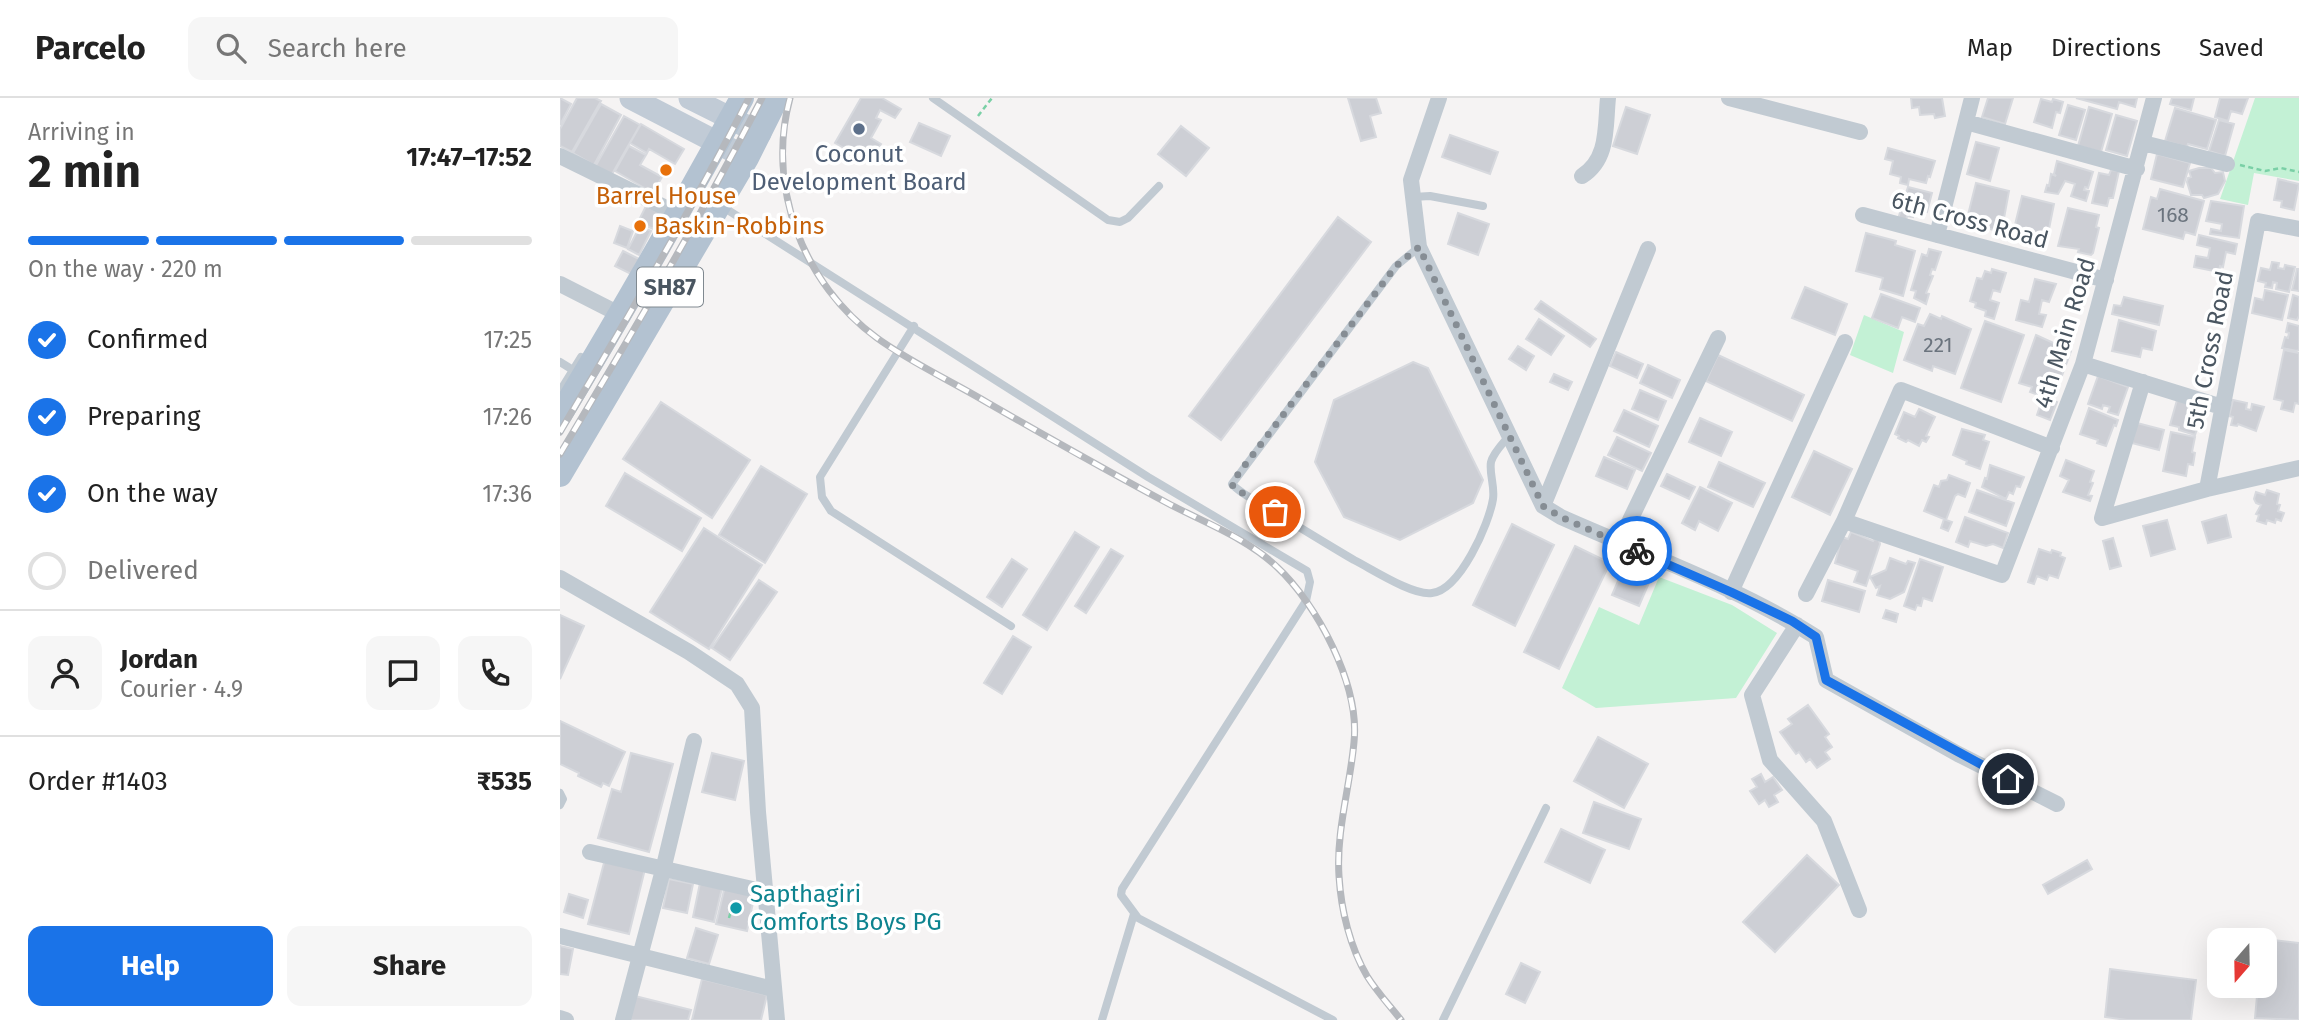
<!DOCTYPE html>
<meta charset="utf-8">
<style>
:root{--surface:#fff;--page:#f6f6f6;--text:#222;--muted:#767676;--line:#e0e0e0;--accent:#1a73e8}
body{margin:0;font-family:"Fira Sans",sans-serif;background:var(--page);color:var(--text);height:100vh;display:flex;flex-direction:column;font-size:26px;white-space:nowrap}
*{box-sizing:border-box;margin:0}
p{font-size:23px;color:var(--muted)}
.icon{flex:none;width:38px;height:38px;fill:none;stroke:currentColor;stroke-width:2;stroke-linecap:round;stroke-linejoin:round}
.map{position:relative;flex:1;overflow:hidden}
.panel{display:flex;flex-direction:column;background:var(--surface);width:560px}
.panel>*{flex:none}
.needle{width:46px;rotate:200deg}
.controls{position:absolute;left:1647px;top:830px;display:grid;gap:14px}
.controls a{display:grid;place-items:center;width:70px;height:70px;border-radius:14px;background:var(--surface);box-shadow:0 7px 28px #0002;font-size:35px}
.pin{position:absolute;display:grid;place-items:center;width:60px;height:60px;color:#fff;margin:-30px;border:4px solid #fff;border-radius:50%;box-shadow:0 2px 7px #0007}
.courier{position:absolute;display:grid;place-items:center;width:70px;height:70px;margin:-35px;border:5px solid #1a73e8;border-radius:50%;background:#fff;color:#222;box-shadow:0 2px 9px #0007}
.overview em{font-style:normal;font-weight:700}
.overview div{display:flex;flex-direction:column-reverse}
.overview{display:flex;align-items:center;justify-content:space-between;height:119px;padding:0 28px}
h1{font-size:46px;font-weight:700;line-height:52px}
.bar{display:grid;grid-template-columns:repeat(4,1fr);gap:10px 7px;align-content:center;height:84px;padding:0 28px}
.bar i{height:9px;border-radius:5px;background:var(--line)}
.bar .active{background:var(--accent)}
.bar p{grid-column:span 4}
.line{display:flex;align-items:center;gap:18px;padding:0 28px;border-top:2px solid var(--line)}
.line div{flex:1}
.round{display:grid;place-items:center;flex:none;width:74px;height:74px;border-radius:14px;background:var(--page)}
ol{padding:0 28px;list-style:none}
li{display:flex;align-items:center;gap:21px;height:77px}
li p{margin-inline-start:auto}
li .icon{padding:7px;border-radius:50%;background:var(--accent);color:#fff;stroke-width:4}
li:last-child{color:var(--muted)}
li i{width:38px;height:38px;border:4px solid var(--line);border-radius:50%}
.button{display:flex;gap:14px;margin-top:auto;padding:14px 28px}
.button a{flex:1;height:80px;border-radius:14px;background:var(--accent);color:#fff;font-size:28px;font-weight:700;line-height:80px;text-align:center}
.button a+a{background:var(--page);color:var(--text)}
header{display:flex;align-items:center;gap:42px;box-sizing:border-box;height:98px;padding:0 35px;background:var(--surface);border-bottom:2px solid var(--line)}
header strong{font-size:33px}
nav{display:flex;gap:38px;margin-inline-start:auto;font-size:24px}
.search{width:490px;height:63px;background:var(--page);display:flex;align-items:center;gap:18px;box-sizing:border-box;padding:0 24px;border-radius:14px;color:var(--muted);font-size:26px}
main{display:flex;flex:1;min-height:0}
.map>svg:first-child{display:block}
</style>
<header>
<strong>Parcelo</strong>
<div class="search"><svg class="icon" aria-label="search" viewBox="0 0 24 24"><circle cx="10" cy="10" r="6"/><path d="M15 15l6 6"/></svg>Search here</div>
<nav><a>Map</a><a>Directions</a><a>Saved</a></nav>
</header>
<main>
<section class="panel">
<div class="overview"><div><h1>2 min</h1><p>Arriving in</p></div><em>17:47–17:52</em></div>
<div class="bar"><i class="active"></i><i class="active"></i><i class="active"></i><i></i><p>On the way · 220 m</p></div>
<ol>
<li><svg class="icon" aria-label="check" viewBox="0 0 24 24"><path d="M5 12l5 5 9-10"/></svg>Confirmed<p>17:25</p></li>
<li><svg class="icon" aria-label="check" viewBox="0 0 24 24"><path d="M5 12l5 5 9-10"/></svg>Preparing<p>17:26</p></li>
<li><svg class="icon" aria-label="check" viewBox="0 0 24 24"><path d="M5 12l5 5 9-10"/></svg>On the way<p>17:36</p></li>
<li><i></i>Delivered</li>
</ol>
<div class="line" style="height:126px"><a class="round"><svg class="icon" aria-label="person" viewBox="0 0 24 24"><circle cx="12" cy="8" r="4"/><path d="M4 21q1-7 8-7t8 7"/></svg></a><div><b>Jordan</b><p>Courier · 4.9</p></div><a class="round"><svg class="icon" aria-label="chat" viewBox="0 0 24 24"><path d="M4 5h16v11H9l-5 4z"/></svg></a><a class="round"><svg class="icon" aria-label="phone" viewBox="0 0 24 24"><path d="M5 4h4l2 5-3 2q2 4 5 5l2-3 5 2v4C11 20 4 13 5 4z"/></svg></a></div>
<div class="line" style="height:91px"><div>Order #1403</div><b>₹535</b></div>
<div class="button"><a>Help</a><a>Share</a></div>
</section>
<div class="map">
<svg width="1739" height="922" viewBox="0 0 1739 922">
<rect width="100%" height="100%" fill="#f5f3f3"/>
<path fill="#c3f1d5" d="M1695,0H1739V83L1694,75L1688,107L1660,101Z
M1304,217L1344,234L1333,275L1290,257Z
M1099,479L1172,507L1217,535L1176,600L1036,610L1002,590L1039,509L1079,527Z"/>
<path fill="#cdcfd5" stroke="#d7d9de" stroke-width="2" d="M0,0L11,6L0,27Z
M17,0H35L41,3L12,54L0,48V31Z
M301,0H322L341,11L335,20L320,12L316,20L321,22L311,40L321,46L310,65L275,45Z
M788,0H816L821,15L810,18L816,39L801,43Z
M1351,0H1382L1385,18L1375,20L1374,16L1360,17L1359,9L1352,10Z
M1428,0H1453L1445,26L1422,19Z
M1516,0H1577L1575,9L1559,4L1557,11Z
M1612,0H1634L1631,12L1610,6Z
M1660,0H1688L1682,16L1671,13L1668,23L1655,19Z
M1481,1L1492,4L1493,1L1503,4L1500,15L1496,14L1492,30L1474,24Z
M41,6L61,17L34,67L13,55Z
M1508,7L1525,12L1516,42L1499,37Z
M1066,9L1090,17L1077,56L1053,48Z
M1529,9L1552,16L1541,54L1518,48Z
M1615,10L1656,22L1647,51L1628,46L1627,49L1605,43Z
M1556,17L1577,23L1567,58L1546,52Z
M64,18L80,27L51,78L35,69Z
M1659,22L1674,26L1665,58L1649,53Z
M359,25L390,38L381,58L350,44Z
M81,26L124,51L115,66L89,51L87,55L70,45Z
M621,28L649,50L626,78L598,56Z
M890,37L938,54L930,76L882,59Z
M1416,44L1439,50L1430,83L1407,76Z
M69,48L86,57L80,67L102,79L93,95L55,73Z
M1328,50L1375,63L1370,79L1368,78L1366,85L1349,81L1348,87L1340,85L1341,79L1330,76L1333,63L1325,61Z
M1597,56L1630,65L1623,89L1591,81Z
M1497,63L1533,74L1528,90L1525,89L1524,92L1529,93L1526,103L1511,98L1515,86L1505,83L1498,96L1485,94L1487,87L1489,88L1491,76L1496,78L1494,76Z
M1639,70H1651L1655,75L1663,74L1665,83L1658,96L1644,100L1642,97H1631L1627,84L1628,80L1631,79L1629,73Z
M1551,72L1559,73L1553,100H1549L1547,108L1532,105L1539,75L1549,77Z
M1718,81L1739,86L1734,112L1721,109L1722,103L1714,102Z
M1416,85L1449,93L1442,131H1439L1438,133L1426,130L1427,126L1419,125V128L1406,125Z
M1348,89L1372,95L1367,114L1355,111L1353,119L1347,118L1346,123L1338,121Z
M1600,91L1644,103L1635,137L1625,134L1623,141L1583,131L1591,99L1597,101Z
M1462,98L1494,106L1486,146L1472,142L1473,138L1453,135Z
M1651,103L1684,108L1679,140L1650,136L1651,131L1661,133L1662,126L1646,123Z
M86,108L100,115L93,131L78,124Z
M1508,110L1539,117L1536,129L1539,130L1533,155L1531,157L1518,154L1519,151L1498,148Z
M898,115L929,126L918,157L888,146Z
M778,119L811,144L661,342L629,318Z
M60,128L73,133L67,150L54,145Z
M80,128L91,133L79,157L68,151Z
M1306,135L1336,143L1335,147L1355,153L1343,198L1320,191L1323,180L1296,173Z
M1639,137L1677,146L1675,156L1666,154L1663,169L1660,168L1659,174L1634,169L1636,158L1648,160L1650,150L1637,147Z
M1369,151L1381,154L1375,172L1372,171L1370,177L1373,178L1366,195L1369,196L1366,206L1354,200L1356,193L1351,192L1362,156L1367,158Z
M63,153L79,161L71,176L55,168Z
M1712,164L1719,165L1718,170L1724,171L1725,167L1735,169L1729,194L1716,191L1717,185L1713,184L1712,190L1705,189L1706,185L1698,183L1701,170L1710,172Z
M1432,171L1446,175L1440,194L1433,192L1430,202L1439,205L1434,221L1425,218L1426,213L1415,209L1416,205L1410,203L1417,180L1422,181L1425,173L1431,175Z
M1737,171H1739V193L1732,192Z
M1475,181L1496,186L1489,204L1482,202L1479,216L1486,217L1482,229L1456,222L1461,202L1469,204Z
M1245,189L1287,206L1275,237L1232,220Z
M1705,192L1728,197L1722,222L1692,215L1695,200L1703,202Z
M1321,196L1360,210L1355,224L1342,219L1338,230L1312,220Z
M1733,197L1739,199V218L1737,222L1728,220Z
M1564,199L1603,208L1599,227L1552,216L1554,207L1561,208Z
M981,203L1036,241L1030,249L975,211Z
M1370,216L1381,221L1382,218L1411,231L1395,276L1373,268L1372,273L1344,262L1358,226L1364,228Z
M979,221L1004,238L991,257L966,241Z
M1559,222L1596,233L1592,252L1582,250L1580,259L1552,253Z
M1425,223L1464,237L1441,304L1401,290Z
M1728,225L1739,228V252L1737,253L1722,250L1725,239L1728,240L1729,235L1726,234Z
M1476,237L1511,253L1493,302L1470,294L1472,289L1459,285Z
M958,248L974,258L966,272L949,261Z
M1724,252L1739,255V306L1735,305L1733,314L1721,311L1723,303L1714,301Z
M1056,254L1083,266L1077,280L1050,268Z
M1158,257L1244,297L1232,323L1146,283Z
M853,264L868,270L923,382L913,405L840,442L784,419L755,364L774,302Z
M1088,267L1120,282L1112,300L1080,285Z
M994,276L1012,284L1008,292L990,284Z
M1538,278L1568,289L1558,317L1548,314L1550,309L1543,307L1542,311L1528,306Z
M1080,292L1106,303L1098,322L1072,311Z
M1483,299L1497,304L1490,322L1477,317Z
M1617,302L1644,310L1635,337L1619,332V329L1610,327Z
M1673,302L1687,305L1686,311L1691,312L1692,306L1704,309L1696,333L1678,326L1677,328L1671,327L1673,319L1669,318Z
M101,304L190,362L152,420L63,361Z
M1529,310L1558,322L1556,328L1554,327L1546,348L1537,345L1538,342L1520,336Z
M1359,311L1375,319L1366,338L1369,339L1366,344L1362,342L1359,348L1348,342L1346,344L1338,340L1339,338L1335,336L1344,314L1355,319Z
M1064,312L1098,328L1089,349L1054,333Z
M1140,320L1172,334L1161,358L1129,344Z
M1577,325L1604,332L1599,352L1572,345Z
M1402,331L1425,337L1423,342L1429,344L1420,371L1406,366L1407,363L1393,357Z
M1611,334L1635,339L1632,354L1635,355L1633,367L1628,366L1626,378L1603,373Z
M1057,339L1091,355L1082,373L1048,357Z
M1254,353L1292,371L1270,417L1232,399Z
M1044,359L1075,372L1067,391L1036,378Z
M1506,362L1534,373L1530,384L1533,385L1528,397L1532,398L1530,403L1503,394L1509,382L1500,378Z
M1159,364L1205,385L1193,409L1148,389Z
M1430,367L1464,379L1460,389L1456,388L1453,396L1449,394L1446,401L1422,389L1425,380L1427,381Z
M201,368L247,396L205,465L159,437Z
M65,375L141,420L122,453L46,408Z
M1107,376L1135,389L1129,401L1101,388Z
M1389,377L1410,385L1405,399L1398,396L1395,398L1386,422L1392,424L1388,433L1381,430L1384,421L1364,413L1374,387L1379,389L1381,383L1387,382Z
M1140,389L1172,405L1158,433L1139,423L1135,432L1122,425Z
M1417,392L1454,405L1446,428L1409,414Z
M1707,392L1719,396L1717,406L1720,407L1718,413L1724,415L1721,423L1716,421L1715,425L1707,422L1706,426L1697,423L1699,417L1696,416L1701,407L1696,405L1694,401L1696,394L1705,397Z
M1666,417L1671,439L1648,445L1642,424Z
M1405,419L1448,435L1443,450L1433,446L1426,448L1410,443L1408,449L1396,444Z
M1607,422L1615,451L1591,458L1583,428Z
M952,426L994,447L955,528L913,507Z
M144,430L202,467L149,551L90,514Z
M515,434L539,449L487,532L463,517Z
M1291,434L1313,443L1314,441L1319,442L1320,446L1306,488L1294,484L1298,473L1275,465L1282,439L1288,441Z
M1553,440L1561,468L1550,471L1543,443Z
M1015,448L1050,465L999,571L964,554Z
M551,451L563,458L526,515L515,508Z
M1479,451L1491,455L1492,452L1501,455L1500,458L1505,460L1498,480L1489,477L1487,482L1477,478L1474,486L1468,484Z
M1330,460L1346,466L1348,463L1355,465L1344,494L1330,501L1317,497L1320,488L1316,490L1310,479L1326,472Z
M452,461L467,471L442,509L427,499Z
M1360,461L1383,469L1372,503L1363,500L1361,508L1357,507L1355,512L1344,508Z
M1064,469L1091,480L1079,508L1052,497Z
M199,482L217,494L170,562L152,550Z
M1268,482L1305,493L1299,514L1262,503Z
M1326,512L1338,516L1336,524L1323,520Z
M0,517L24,528L0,581Z
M453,538L471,549L442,596L424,585Z
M1248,607L1269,636L1265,639L1272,649L1265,654L1270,661L1257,670L1250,661L1246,664L1239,654L1236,656L1220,634L1232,626L1228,621Z
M0,623L65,654L49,688L43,685L41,689L18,678L19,675L0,666Z
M1038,639L1088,666L1064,710L1014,683Z
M71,655L113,666L89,754L38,740L52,691L61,694Z
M152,655L184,663L175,702L142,694Z
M1201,676L1205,684L1213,679L1222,692L1214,697L1218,704L1209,709L1205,702L1199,706L1190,693L1197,689L1192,681Z
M1034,704L1081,721L1069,751L1023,735Z
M1001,731L1045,752L1030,785L985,764Z
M1247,757L1279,787L1215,854L1183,824Z
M45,761L85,771L69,836L28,826Z
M1527,762L1532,771L1488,796L1483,787Z
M109,781L133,786L127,815L103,810Z
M140,785L162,790L154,824L133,819Z
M165,788L195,795L187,833L156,826Z
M9,796L28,802L23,820L4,814Z
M136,830L158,837L149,866L127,860Z
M1704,841L1739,845V922L1695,920L1698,887H1704Z
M0,848L13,851L8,877L0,876Z
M961,865L980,874L965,905L946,896Z
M1550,871L1636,882L1631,922H1567L1545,919Z
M142,881L207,897L201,922H132Z
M75,898L131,912L128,922H70Z"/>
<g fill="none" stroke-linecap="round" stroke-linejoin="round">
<path stroke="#7ad0a6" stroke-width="2.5" stroke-dasharray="5 3.5" stroke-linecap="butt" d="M418,18L432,0
M1680,67L1705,73L1721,70L1739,74
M169,820L172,809"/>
<path stroke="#c1cad2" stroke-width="8" d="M373,0L548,122L560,124L568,120L599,88
M853,99L870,98L923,108
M163,109L588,379L747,473L750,484L746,503L562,791L561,797L578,820L773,922
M859,149L836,168L672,386C681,396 696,403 708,410C736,427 765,445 794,462C812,471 853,498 872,495C900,492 929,426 933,401C935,388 929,376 931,364C933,355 943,345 949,338
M354,228L260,379L262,399L271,413L451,528
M0,264L13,272
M0,293L21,259
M0,695L3,701L0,707
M542,922L574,816
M883,922L986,710"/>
<path stroke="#c1cad2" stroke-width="16" d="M879,0L851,82L859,149L983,408L1001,419C1084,456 1180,490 1256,539L1266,582L1398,656L1497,706
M1169,0L1300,34
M1406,24L1577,71
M1583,45L1667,66
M0,58L118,116
M1022,78C1049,61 1045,29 1048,0
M1303,117L1546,182
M1377,137L1412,0
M0,186L61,217
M1523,266L1662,309
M1647,391L1698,123L1739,131
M983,408L1088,151
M1542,420L1647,391L1739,370
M1542,420L1583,284
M1284,423L1442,477L1523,266L1594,0
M1059,445L1158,240
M0,480L129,554L177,586L192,610L198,714L217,922
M1171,494L1285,244
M1246,496L1284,423L1341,292L1492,350
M1237,527L1192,597L1210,662L1264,723L1299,812
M30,754L205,794
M0,838L213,891
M0,920L6,922
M63,922L103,772L134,643"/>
<path stroke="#c1cbd6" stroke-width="23" d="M71,0L187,60
M130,0L200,35"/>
<path stroke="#b3c2d1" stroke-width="24" d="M0,317C63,213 123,107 182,0
M0,377L187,60L217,0"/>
<defs>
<path id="rail" d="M230,0C206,89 243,186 317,240C350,264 393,284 428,305C489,340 549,374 611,407C646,425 688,441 717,469C757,506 800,587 794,644C790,689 776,733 779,778C781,812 790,849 807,878C817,894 830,908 841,922
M0,334C65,224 130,114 189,0
M0,356C70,239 139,122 202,0"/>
</defs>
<use href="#rail" stroke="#b5b8bd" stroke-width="7"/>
<use href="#rail" stroke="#fff" stroke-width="4.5" stroke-dasharray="13" stroke-linecap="butt"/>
</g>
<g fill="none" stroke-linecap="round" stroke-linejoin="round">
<path stroke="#868d94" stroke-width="7" stroke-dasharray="0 12.6" d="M715,414L674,390L672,386L676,379L836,168L859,149L983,408L1001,419L1077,453"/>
<path stroke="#1a73e8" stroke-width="9" d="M1077,453L1171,494L1232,523L1256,539L1266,582L1448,681"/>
</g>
<circle fill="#5c6f8a" stroke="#fff" stroke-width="2.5" cx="299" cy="31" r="7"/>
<g fill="#e8710a" stroke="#fff" stroke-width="2.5">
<circle cx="106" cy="72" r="7"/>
<circle cx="80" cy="128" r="7"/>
</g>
<circle fill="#0f9aa8" stroke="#fff" stroke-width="2.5" cx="176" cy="810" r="7"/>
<g text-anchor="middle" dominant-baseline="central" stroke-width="7" stroke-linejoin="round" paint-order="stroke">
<g font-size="21" fill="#6b747e">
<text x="1613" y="117">168</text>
<text x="1378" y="247">221</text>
</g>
<rect fill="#fff" stroke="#808990" stroke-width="2" x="77" y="169.5" width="66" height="39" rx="5"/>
<g font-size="23" font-weight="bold" fill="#4a5661">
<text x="110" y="189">SH87</text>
</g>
<g font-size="24" fill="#4e5e75" stroke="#fff">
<text x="299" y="56">Coconut<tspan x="299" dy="28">Development Board</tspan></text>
</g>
<g font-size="24" fill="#c56008" stroke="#fff">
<text x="106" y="98">Barrel House</text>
<text x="94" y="128" text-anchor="start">Baskin-Robbins</text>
</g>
<g font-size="24" fill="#4a5661" stroke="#fff">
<text transform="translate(1410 122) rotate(15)">6th Cross Road</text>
<text transform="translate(1505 235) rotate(-73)">4th Main Road</text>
<text transform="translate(1650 252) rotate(-79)">5th Cross Road</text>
</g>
<g font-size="24" fill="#0d838f" stroke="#fff" text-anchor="start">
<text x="190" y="796">Sapthagiri<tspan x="190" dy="28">Comforts Boys PG</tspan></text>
</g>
</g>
</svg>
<div class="controls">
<a><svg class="needle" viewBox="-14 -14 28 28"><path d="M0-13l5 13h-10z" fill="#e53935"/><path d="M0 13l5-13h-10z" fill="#767676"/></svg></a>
</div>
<div class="pin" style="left:715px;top:414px;background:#ea580c"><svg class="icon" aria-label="bag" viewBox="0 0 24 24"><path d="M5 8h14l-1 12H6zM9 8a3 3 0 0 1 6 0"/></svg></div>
<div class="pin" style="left:1448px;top:681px;background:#1f2937"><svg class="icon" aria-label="home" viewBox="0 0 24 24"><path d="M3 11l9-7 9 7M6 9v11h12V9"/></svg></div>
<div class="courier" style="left:1077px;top:453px"><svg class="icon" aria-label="bike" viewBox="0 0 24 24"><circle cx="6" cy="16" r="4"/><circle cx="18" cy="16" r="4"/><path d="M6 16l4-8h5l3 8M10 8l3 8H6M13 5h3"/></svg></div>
</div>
</main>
